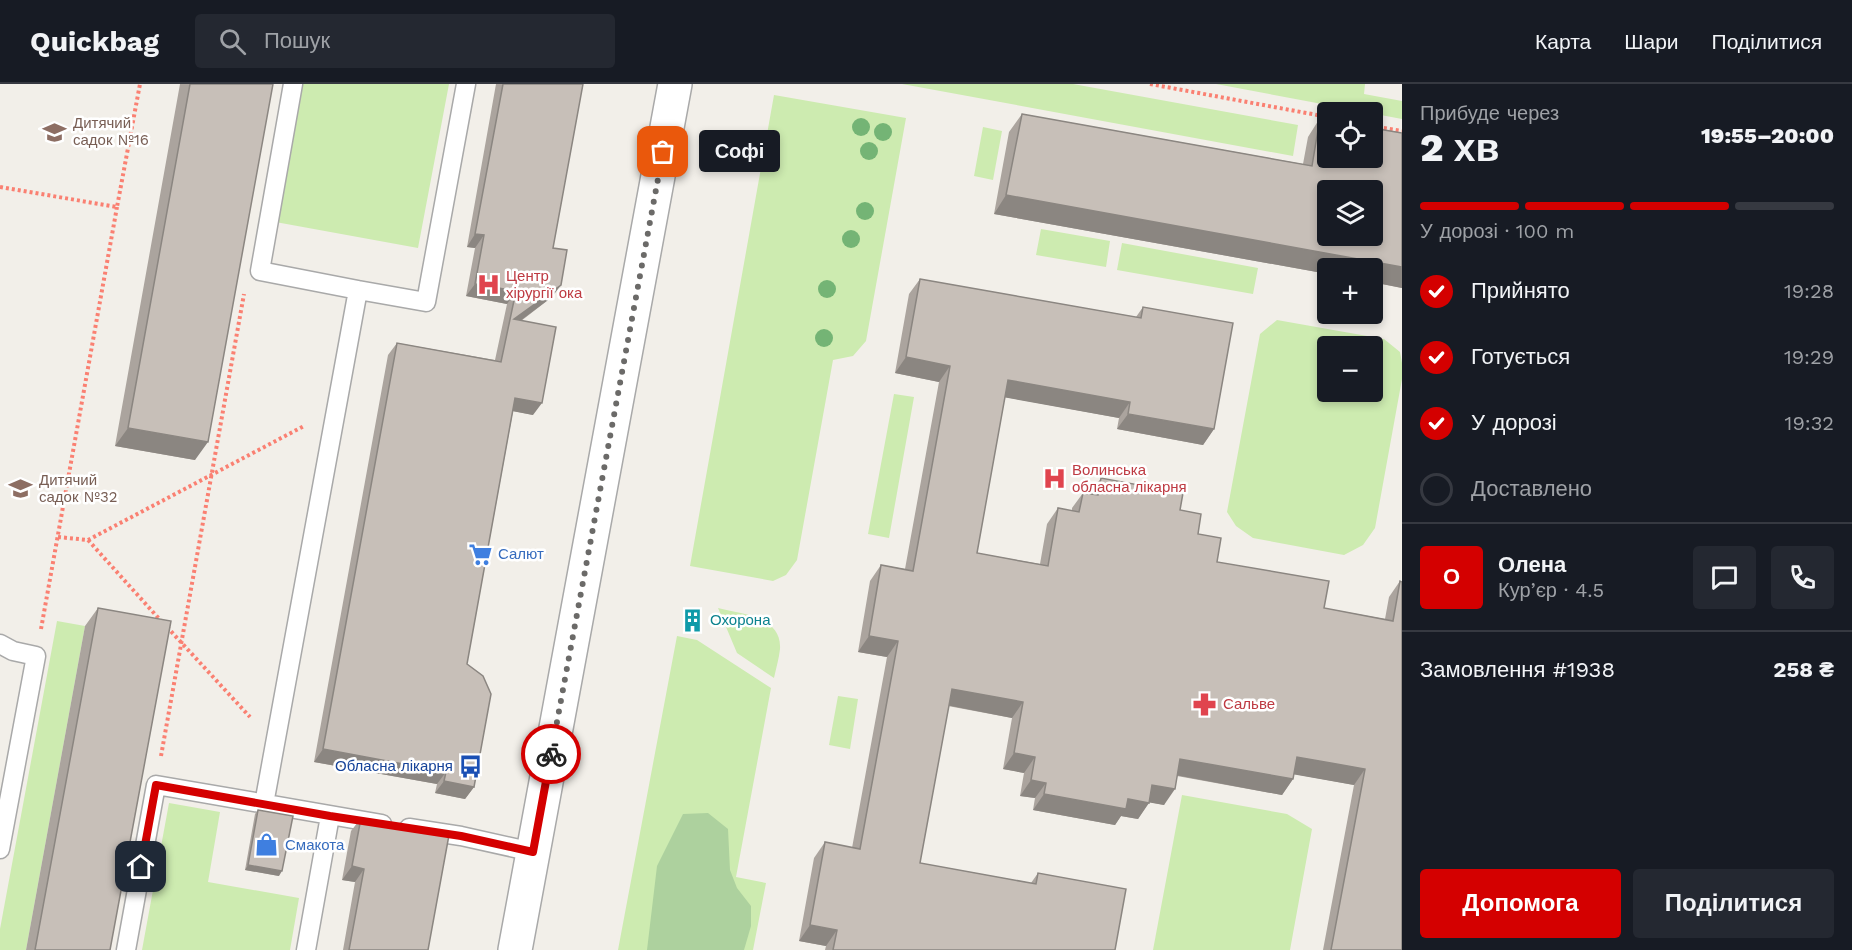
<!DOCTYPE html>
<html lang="uk">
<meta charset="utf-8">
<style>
:root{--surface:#171b24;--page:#242831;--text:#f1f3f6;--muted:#9ea1a6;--line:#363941;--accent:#d40000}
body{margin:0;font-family:"Work Sans",sans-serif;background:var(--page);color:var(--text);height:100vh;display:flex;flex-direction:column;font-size:22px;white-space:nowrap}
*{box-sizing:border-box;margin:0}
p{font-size:20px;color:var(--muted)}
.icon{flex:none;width:33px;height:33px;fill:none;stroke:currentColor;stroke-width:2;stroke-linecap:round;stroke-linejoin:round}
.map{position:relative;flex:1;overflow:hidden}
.details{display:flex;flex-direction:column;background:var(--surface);width:450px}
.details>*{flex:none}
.buttons{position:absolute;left:1317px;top:18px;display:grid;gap:12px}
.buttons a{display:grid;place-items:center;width:66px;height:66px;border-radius:6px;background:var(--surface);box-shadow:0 3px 9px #0003;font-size:30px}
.pin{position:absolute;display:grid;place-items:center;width:51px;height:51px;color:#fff;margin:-26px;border-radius:12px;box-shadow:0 3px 9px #0006}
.courier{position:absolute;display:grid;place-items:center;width:60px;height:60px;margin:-30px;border:4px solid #d40000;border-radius:50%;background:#fff;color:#222;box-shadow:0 2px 8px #0007}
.bubble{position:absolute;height:42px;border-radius:6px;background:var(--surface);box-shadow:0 3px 9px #0003;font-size:20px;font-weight:800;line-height:42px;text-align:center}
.summary em{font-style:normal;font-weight:800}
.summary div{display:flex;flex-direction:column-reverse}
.summary{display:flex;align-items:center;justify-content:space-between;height:102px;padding:0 18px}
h1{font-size:39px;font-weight:800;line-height:45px}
.bar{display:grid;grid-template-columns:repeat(4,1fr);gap:9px 6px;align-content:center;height:72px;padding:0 18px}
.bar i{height:8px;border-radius:4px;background:var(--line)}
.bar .on{background:var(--accent)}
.bar p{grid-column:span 4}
.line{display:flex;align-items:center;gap:15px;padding:0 18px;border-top:2px solid var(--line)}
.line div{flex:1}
.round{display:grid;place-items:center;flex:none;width:63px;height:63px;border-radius:6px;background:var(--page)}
ol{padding:0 18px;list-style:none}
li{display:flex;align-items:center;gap:18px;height:66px}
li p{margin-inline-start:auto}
li .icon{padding:6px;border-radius:50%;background:var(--accent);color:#fff;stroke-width:4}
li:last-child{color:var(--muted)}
li i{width:33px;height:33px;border:3px solid var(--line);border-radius:50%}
.cta{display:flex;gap:12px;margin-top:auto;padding:12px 18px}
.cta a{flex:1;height:69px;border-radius:6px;background:var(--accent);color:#fff;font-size:24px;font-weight:800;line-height:69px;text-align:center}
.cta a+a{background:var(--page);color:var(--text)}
header{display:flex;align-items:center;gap:36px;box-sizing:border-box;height:84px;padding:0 30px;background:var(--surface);border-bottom:2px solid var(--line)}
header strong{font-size:28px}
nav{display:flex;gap:33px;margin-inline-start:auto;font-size:21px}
.search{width:420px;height:54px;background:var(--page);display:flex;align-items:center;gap:15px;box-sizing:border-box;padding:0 21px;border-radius:6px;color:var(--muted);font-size:22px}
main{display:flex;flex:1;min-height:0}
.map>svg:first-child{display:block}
</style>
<header>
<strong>Quickbag</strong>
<div class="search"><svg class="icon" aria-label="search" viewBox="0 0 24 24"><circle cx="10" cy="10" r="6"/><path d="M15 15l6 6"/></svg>Пошук</div>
<nav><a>Карта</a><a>Шари</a><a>Поділитися</a></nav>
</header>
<main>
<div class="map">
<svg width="1402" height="866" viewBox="0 0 1402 866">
<rect width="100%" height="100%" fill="#f2efe9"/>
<path fill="#cdebb0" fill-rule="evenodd" d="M295,0H449L418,164L270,137Z
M902,0H1073L1298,41L1293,72Z
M1216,0H1365L1364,10L1402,17V35Z
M774,11L906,34L866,257L853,272L833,276L797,476L786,491L773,497L690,482Z
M983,43L1002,47L993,96L974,92Z
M1041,145L1110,157L1106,183L1036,171Z
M1122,159L1258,184L1253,210L1117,186Z
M1277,236L1384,255L1400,268L1402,279V295L1375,444L1363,461L1344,471L1253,454L1236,442L1227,428L1260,250ZM1328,262H1372V308H1328Z
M894,310L914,313L889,454L868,450Z
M718,524C741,530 782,532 780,565C779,575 776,584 774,594L737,569Z
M57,537L85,542L26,866H0V845Z
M677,552L697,556L771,604L736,793L766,799L753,866H618Z
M838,612L858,615L850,665L829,661Z
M1182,711L1287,730L1312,745L1290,866H1153Z
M169,719L220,728L208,798L299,814L290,866H142Z"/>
<path fill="#add19e" d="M708,729L728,745L730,786L737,804L751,822V842L744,866H647L657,782L683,730Z"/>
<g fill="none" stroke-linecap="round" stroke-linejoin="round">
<defs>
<path id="service" d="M293,0L260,187L358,206
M0,560L13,567L36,572L0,765
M264,720L358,206L426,218L466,0
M409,744L461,752L533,768
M126,866L156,701L382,740
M306,866L330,732"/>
<path id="tertiary" d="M515,866L675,0"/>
</defs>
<use href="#service" stroke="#a9a9a9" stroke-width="21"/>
<use href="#tertiary" stroke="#a9a9a9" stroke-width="36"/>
<path stroke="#fa8072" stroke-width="4" stroke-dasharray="3 3" stroke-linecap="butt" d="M1150,0L1328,33
M1372,42L1402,47
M0,103L117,123L140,0
M58,453L88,456L304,342
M88,456L162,538
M167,543L250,633
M41,545L117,123
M161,672L244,210"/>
<use href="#service" stroke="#fff" stroke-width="18"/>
<use href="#tertiary" stroke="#fff" stroke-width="33"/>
</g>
<g fill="#74b475">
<circle cx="861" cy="43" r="9"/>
<circle cx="883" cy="48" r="9"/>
<circle cx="869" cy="67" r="9"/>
<circle cx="865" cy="127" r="9"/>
<circle cx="851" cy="155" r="9"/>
<circle cx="827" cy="205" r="9"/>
<circle cx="824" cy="254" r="9"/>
</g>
<path fill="#aba49e" d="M180,0H273L195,376L115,362Z
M496,0H583L553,164L552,213L521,237L533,331L513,327L467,580L474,703L465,715L435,709L437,700L314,678L388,271L397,259L495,276L507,220L466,212L475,164L467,163Z
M1022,30L1303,80L1308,53L1320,34L1402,49V204L1372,198L1328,184V190L994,130L1009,48Z
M920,195L1136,233L1143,223L1214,345L1203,361L1117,345L1119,334L1005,313L977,469L1040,480L1047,440L1058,424L1072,427V424L1083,409L1090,410L1101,394L1180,426L1217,478L1324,524L1385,535L1389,513L1400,497L1402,866H1323L1354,701L1294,690L1293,695L1282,711L1177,692L1164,721L1149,718L1138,735L1121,732L1115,741L1033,726L1035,714L1020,712L1024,689L1003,685L1012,634L948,622L920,779L1031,799L1038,789L1115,866H825L826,862L799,857L814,774L825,758L852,764L887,573L858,568L870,497L881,481L905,485L939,298L895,289L909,210Z
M98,524L110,866H26L85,542Z
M258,726L279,792L245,786L255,730Z
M361,734L428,866H343L355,798L342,796L351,747Z"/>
<path fill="#8b8681" d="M1006,111L1402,183V204L1372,198V184H1328V190L994,130Z
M475,150L484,151L475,164L467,163Z
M475,200L516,207L507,220L466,212Z
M561,201L552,213L508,246L514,235Z
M906,273L950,282L939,298L895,289Z
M1008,296L1130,318L1119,334L997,312Z
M515,314L542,319L533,331L506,326Z
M1128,330L1214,345L1203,361L1117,345Z
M128,344L208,358L195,376L115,362Z
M869,552L898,557L887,573L858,568Z
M952,605L1023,618L1012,634L941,620Z
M323,665L446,688L437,700L314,678Z
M1014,669L1035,673L1024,689L1003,685Z
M1297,673L1365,685L1354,701L1286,689Z
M1180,675L1293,695L1282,711L1170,690Z
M1031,696L1046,699L1035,714L1020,712Z
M444,697L474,703L465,715L435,709Z
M1152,701L1175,705L1164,721L1141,717Z
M1044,710L1128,715L1149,719L1138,735L1121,732L1115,741L1033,726Z
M248,781L282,787L279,792L245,786Z
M352,782L364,785L355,798L342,796Z
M810,841L837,846L826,862L799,857Z"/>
<path fill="#c7bfb8" stroke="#8b8681" stroke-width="1.5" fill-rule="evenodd" d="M190,0H273L208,358L128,344Z
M503,0H583L553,164L567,166L561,201L514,235L556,243L542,319L515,314L467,580L483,592L491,610L474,703L444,697L446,688L323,665L397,259L501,278L516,207L475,200L484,151L475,150Z
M1022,30L1312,82L1320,34L1328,36V74H1372V44L1402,49V183L1006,111ZM1328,106H1372V152H1328Z
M920,195L1141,234L1143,223L1233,239L1214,345L1128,330L1130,318L1008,296L977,469L1048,482L1058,424L1079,428L1083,409L1098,411L1101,394L1183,409L1180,426L1201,430L1198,450L1221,454L1217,478L1329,497L1324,524L1393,537L1400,497L1402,498V866H1331L1365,685L1297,673L1293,695L1180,675L1175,705L1152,701L1149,719L1128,715L1126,725L1044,710L1046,699L1031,696L1035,673L1014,669L1023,618L952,605L920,779L1036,800L1038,789L1126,805L1115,866H833L837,846L810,841L825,758L860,765L898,557L869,552L881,481L913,487L950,282L906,273Z
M98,524L171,537L110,866H35Z
M258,726L293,732L282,787L248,781Z
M361,734L449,751L428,866H349L364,785L352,782Z"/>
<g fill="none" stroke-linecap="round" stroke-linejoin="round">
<path stroke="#6b6a68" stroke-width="6" stroke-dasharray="0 10.8" d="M551,670L663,68"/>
<path stroke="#d40000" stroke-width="8" d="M141,783L156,701L330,732L461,752L533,768L551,670"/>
</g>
<defs>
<symbol id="school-bare" viewBox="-9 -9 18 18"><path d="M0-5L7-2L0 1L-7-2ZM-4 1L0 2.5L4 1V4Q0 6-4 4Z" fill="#8d6e63" stroke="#fff" stroke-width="2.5" paint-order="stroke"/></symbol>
<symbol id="hospital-bare" viewBox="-9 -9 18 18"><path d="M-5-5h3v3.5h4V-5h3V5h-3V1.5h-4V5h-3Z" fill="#e0444e" stroke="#fff" stroke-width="2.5" paint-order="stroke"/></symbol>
<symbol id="supermarket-bare" viewBox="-9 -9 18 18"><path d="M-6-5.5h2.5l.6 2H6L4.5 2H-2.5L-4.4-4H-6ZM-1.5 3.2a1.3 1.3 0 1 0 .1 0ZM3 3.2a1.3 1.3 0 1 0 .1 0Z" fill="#3f7fe0" stroke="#fff" stroke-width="2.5" paint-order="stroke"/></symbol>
<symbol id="building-bare" viewBox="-9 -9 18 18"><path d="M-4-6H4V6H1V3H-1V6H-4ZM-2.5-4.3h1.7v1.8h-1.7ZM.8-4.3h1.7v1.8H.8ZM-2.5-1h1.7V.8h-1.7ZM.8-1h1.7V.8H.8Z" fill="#0f9aa8" stroke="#fff" stroke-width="2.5" paint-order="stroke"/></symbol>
<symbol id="pharmacy-bare" viewBox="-9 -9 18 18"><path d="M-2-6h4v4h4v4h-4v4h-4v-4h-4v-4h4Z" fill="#e0444e" stroke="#fff" stroke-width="2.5" paint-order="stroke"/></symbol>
<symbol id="bus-bare" viewBox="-9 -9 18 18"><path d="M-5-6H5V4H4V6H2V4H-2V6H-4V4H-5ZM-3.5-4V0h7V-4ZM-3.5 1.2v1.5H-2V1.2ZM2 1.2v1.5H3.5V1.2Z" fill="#1a4fb4" stroke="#fff" stroke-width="2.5" paint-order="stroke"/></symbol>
<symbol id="shop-bare" viewBox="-9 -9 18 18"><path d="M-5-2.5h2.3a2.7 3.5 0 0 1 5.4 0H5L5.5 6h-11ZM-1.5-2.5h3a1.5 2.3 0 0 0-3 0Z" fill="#3f7fe0" stroke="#fff" stroke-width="2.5" paint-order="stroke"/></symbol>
</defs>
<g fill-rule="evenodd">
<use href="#school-bare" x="38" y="32" width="33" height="33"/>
<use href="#hospital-bare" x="472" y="184" width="33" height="33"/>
<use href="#hospital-bare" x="1038" y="378" width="33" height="33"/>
<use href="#school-bare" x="4" y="388" width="33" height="33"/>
<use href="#supermarket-bare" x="464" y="454" width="33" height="33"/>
<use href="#building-bare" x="676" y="520" width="33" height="33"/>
<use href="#pharmacy-bare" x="1188" y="604" width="33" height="33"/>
<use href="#bus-bare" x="454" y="666" width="33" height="33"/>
<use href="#shop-bare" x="250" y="744" width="33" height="33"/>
</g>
<g text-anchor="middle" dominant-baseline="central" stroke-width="5" stroke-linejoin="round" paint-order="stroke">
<g font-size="15" fill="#785e54" stroke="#fff" text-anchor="start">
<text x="73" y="39">Дитячий<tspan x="73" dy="17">садок №16</tspan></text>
<text x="39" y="396">Дитячий<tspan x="39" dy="17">садок №32</tspan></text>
</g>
<g font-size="15" fill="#be3a42" stroke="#fff" text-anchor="start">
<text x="506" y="192">Центр<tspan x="506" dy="17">хірургії ока</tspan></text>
<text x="1072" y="386">Волинська<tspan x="1072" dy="17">обласна лікарня</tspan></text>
<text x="1223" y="620">Сальве</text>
</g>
<g font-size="15" fill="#366cbe" stroke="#fff" text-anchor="start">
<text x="498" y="470">Салют</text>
<text x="285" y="761">Смакота</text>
</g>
<g font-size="15" fill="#0d838f" stroke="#fff" text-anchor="start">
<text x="710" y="536">Охорона</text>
</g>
<g font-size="15" fill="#164399" stroke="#fff" text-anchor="end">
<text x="453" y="682">Обласна лікарня</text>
</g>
</g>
</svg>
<div class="buttons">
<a><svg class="icon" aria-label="locate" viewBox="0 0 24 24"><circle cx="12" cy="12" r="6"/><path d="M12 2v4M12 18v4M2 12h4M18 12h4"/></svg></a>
<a><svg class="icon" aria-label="layers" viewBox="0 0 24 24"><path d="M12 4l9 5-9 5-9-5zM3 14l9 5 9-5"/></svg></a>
<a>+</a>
<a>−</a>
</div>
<div class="pin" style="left:663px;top:68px;background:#ea580c"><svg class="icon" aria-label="bag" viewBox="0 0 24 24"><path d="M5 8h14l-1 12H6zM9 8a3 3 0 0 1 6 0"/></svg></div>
<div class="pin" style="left:141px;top:783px;background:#1f2937"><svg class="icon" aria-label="home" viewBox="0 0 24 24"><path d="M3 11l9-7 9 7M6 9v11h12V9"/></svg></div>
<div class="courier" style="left:551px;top:670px"><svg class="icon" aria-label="bike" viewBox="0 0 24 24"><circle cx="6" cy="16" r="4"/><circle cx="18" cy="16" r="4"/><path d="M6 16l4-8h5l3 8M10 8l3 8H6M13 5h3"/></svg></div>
<div class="bubble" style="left:699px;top:46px;width:81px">Софі</div>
</div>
<section class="details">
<div class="summary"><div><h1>2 хв</h1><p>Прибуде через</p></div><em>19:55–20:00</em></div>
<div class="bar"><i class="on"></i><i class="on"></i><i class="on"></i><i></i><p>У дорозі · 100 m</p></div>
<ol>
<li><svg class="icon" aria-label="check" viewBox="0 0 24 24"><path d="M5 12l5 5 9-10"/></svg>Прийнято<p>19:28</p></li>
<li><svg class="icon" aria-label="check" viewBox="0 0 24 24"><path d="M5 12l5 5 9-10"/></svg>Готується<p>19:29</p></li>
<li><svg class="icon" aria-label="check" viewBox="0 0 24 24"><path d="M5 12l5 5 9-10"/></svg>У дорозі<p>19:32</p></li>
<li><i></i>Доставлено</li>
</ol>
<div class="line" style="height:108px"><b class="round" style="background:var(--accent);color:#fff">О</b><div><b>Олена</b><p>Кур’єр · 4.5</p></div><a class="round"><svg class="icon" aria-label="chat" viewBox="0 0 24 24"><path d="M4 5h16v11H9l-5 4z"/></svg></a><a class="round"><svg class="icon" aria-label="phone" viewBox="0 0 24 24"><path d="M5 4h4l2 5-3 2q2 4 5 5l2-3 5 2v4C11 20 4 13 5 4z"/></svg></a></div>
<div class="line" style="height:78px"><div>Замовлення #1938</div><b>258 ₴</b></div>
<div class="cta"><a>Допомога</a><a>Поділитися</a></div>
</section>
</main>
